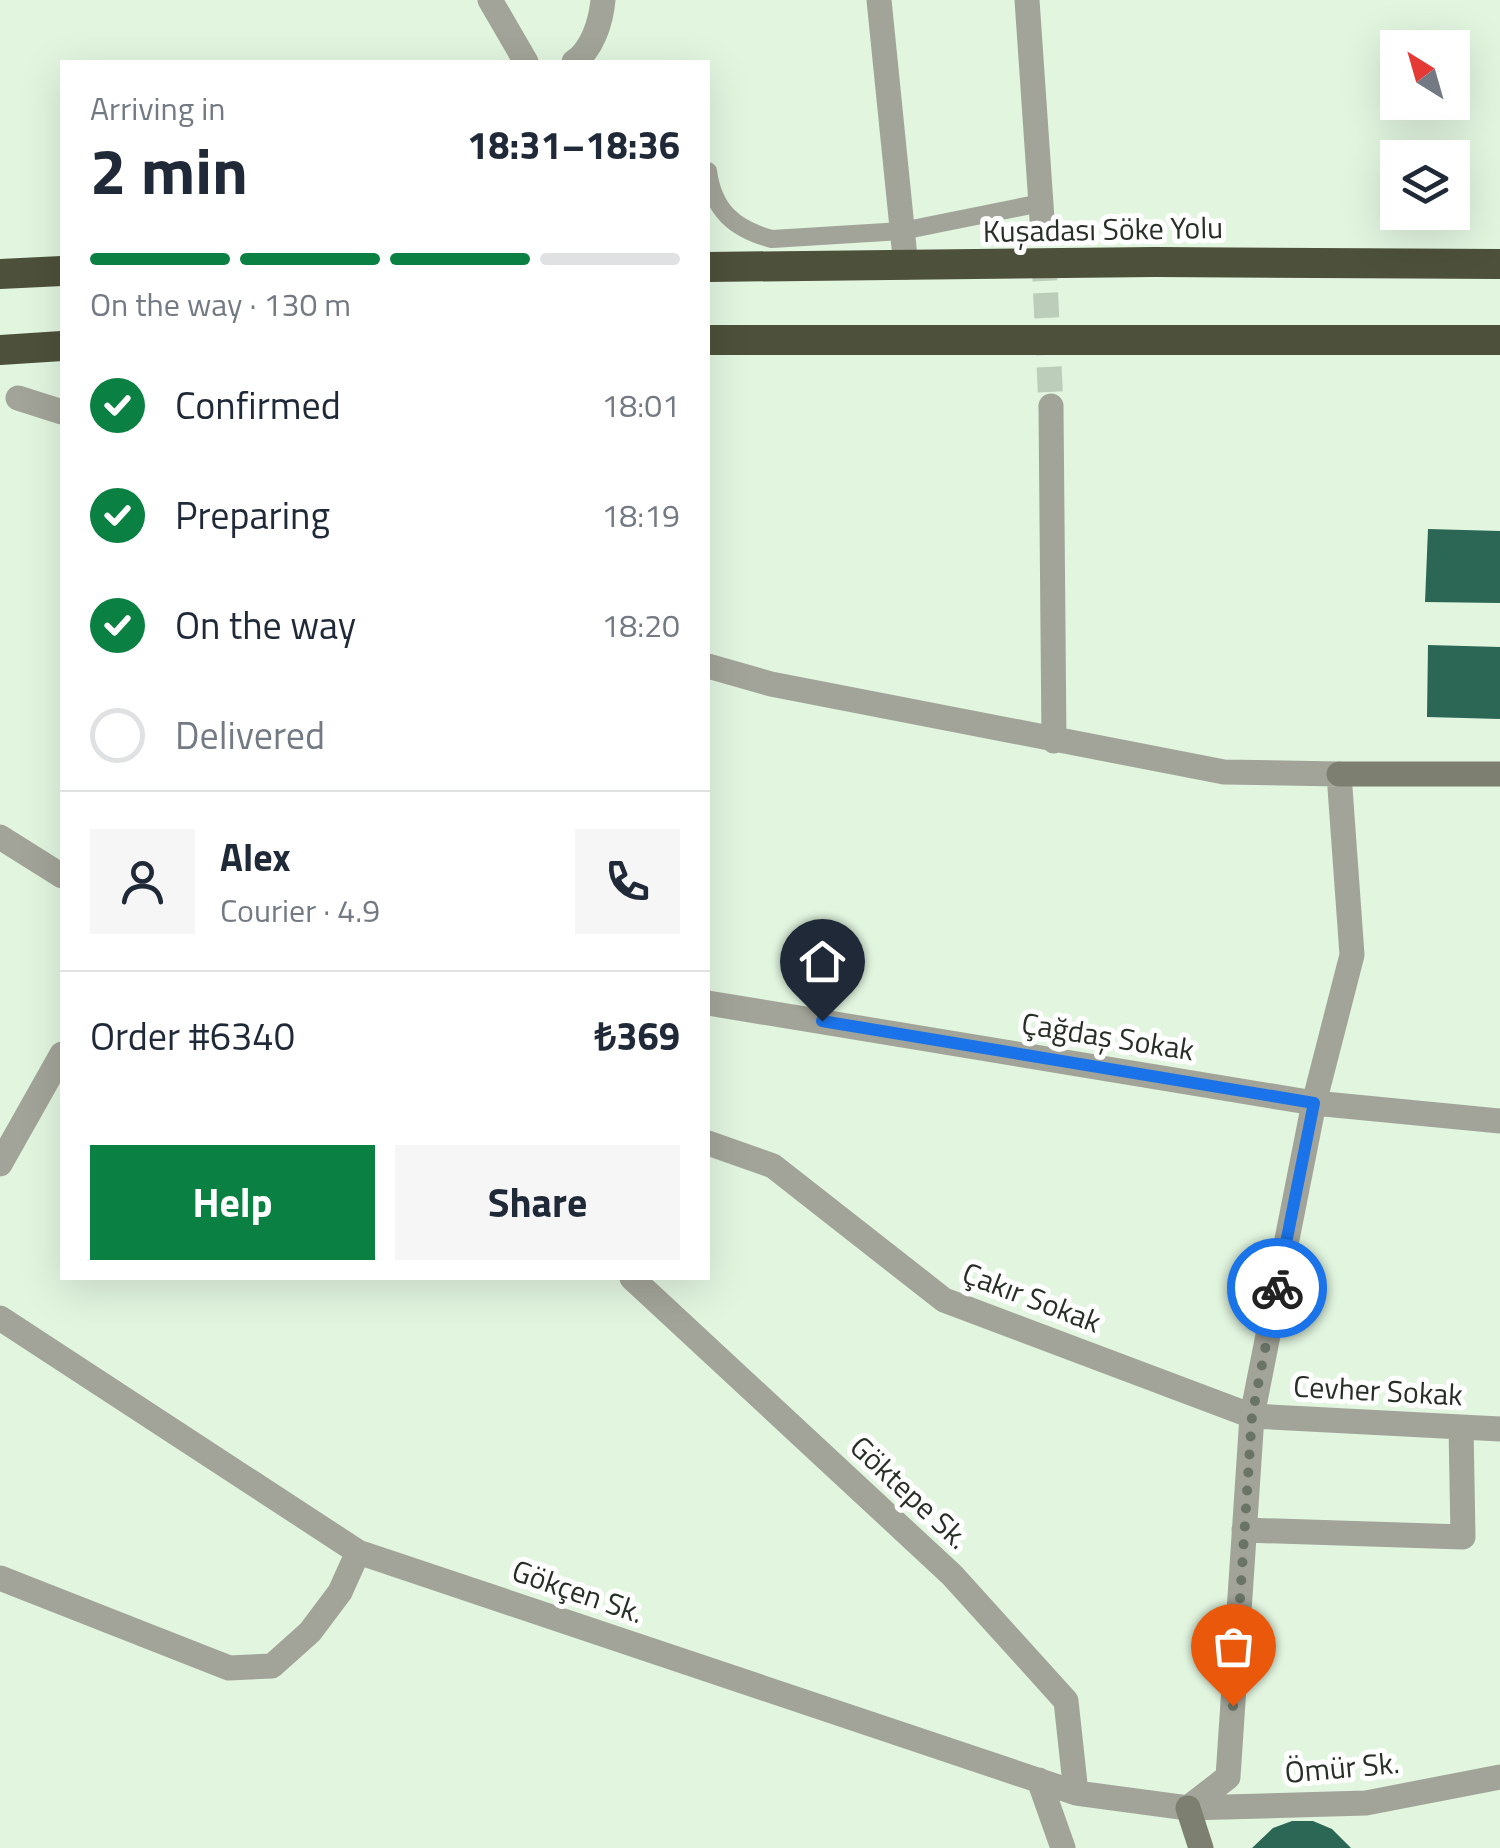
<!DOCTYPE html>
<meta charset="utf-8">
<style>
:root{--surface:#fff;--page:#f6f6f7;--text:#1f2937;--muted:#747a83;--line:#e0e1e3;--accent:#0b8043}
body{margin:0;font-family:"Titillium Web",sans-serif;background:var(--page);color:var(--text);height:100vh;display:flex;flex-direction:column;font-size:38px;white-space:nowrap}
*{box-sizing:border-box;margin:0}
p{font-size:32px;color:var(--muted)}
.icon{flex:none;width:55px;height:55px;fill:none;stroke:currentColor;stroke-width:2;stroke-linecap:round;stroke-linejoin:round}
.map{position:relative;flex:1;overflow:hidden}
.panel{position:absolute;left:60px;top:60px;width:650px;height:1220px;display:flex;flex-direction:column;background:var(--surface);border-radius:0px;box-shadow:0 10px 40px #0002}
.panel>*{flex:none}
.needle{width:65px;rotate:323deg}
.fabs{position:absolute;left:1380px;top:30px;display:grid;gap:20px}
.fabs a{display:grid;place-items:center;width:90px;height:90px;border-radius:0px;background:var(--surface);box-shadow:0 10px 40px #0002;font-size:50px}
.pin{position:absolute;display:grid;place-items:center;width:85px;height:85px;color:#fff;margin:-102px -42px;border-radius:50% 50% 50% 0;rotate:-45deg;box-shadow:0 0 10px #0007}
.pin .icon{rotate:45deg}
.courier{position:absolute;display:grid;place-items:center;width:100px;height:100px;margin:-50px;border:8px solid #1a73e8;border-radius:50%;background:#fff;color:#222;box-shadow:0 2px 12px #0007}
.overview em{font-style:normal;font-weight:700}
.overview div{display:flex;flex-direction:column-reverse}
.overview{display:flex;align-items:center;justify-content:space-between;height:170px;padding:0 30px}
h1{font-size:65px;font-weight:700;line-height:75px}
.bar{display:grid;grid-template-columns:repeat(4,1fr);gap:15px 10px;align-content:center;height:120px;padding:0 30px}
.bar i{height:12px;border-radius:8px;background:var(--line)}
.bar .selected{background:var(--accent)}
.bar p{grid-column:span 4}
.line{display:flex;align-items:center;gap:25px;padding:0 30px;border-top:2px solid var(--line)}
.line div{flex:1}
.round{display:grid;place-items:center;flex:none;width:105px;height:105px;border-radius:0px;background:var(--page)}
ol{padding:0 30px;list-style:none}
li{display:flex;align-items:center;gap:30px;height:110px}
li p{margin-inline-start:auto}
li .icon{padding:10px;border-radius:50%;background:var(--accent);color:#fff;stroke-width:4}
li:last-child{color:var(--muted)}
li i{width:55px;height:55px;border:5px solid var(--line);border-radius:50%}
.action{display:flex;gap:20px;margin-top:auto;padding:20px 30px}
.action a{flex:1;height:115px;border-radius:0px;background:var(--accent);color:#fff;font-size:40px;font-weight:700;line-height:115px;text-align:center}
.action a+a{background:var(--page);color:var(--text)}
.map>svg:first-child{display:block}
</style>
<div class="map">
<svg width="1500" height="1848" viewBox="0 0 1500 1848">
<rect width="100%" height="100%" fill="#e1f5df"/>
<path fill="#2c6755" d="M1428,529L1500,531V603L1425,602Z
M1428,645L1500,647V719L1427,717Z
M1292,1821H1313L1332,1829L1351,1848H1252L1273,1828Z"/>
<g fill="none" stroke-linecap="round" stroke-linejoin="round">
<path stroke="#bccdba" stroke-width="25" stroke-dasharray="25 12" stroke-linecap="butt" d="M1042,219L1051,406"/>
<path stroke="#a2a499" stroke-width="18" d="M708,171C713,210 734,229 772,239L902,231L1041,203"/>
<path stroke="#a2a499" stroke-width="25" d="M490,0L526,62
M879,0L906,267
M1027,0L1042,219
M574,62C592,50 601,22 603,0
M18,398L62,412
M1051,406L1054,741
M708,666L771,684L1224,772L1339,774L1352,955L1314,1103L1252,1416L1228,1777L1188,1808
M0,837L62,876
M708,1003L1314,1103L1500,1121
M708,1143L773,1166L944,1300L1252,1416L1500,1429
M0,1164L62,1054
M632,1278L952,1575L1066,1701L1076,1793
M0,1318L358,1552L1076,1793L1188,1808L1366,1803L1500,1777
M1244,1530L1463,1537L1461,1427
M0,1578L229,1668L272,1666L310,1632L340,1592L358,1552
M1039,1780L1063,1848"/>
<path stroke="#7d8070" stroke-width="25" d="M1339,774H1500
M1188,1808L1201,1848"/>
<path stroke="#4d503a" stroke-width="30" d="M708,267L1155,262L1500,264
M0,274L62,271
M708,340H1500
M0,350L62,346"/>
</g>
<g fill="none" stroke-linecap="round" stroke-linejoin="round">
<path stroke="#697467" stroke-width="10" stroke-dasharray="0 18" d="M1233,1706L1252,1416L1277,1288"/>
<path stroke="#1a73e8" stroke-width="12" d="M822,1021L1314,1103L1277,1288"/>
</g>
<g text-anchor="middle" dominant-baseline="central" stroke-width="10" stroke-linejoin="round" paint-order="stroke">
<g font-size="30" fill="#282f27" stroke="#fff">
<text transform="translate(1103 229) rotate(-1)">Kuşadası Söke Yolu</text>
<text transform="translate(1108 1036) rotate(9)">Çağdaş Sokak</text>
<text transform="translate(1032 1297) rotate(21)">Çakır Sokak</text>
<text transform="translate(1378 1390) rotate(3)">Cevher Sokak</text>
<text transform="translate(910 1492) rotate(43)">Göktepe Sk.</text>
<text transform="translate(578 1591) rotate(19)">Gökçen Sk.</text>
<text transform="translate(1342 1767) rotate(-5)">Ömür Sk.</text>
</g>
</g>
</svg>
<div class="fabs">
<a><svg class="needle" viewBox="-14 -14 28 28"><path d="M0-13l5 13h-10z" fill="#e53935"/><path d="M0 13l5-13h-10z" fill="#747a83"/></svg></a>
<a><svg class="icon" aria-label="layers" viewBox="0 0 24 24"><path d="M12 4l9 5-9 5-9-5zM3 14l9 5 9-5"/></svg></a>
</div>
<div class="pin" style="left:1233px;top:1706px;background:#ea580c"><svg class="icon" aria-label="bag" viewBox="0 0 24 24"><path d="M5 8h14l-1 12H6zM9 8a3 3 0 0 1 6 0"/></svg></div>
<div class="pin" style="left:822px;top:1021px;background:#1f2937"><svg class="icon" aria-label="home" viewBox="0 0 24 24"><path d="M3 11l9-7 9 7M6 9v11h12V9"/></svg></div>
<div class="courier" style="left:1277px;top:1288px"><svg class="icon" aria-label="bike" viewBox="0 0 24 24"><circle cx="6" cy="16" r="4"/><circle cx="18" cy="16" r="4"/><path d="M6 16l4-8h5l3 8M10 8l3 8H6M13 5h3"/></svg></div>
<section class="panel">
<div class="overview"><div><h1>2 min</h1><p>Arriving in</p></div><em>18:31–18:36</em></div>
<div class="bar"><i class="selected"></i><i class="selected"></i><i class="selected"></i><i></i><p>On the way · 130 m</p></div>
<ol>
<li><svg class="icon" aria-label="check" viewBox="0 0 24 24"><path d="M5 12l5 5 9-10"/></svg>Confirmed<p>18:01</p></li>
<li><svg class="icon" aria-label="check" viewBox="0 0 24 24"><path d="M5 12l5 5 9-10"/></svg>Preparing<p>18:19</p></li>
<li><svg class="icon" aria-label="check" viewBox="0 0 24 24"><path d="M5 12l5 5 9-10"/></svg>On the way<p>18:20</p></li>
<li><i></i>Delivered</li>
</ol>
<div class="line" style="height:180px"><a class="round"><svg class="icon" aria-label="person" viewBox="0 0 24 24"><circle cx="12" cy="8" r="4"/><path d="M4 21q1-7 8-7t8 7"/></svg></a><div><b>Alex</b><p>Courier · 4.9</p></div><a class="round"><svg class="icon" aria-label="phone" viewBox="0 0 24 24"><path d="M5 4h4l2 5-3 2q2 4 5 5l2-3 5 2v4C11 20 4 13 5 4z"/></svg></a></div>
<div class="line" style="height:130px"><div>Order #6340</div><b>₺369</b></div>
<div class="action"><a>Help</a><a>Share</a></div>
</section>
</div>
